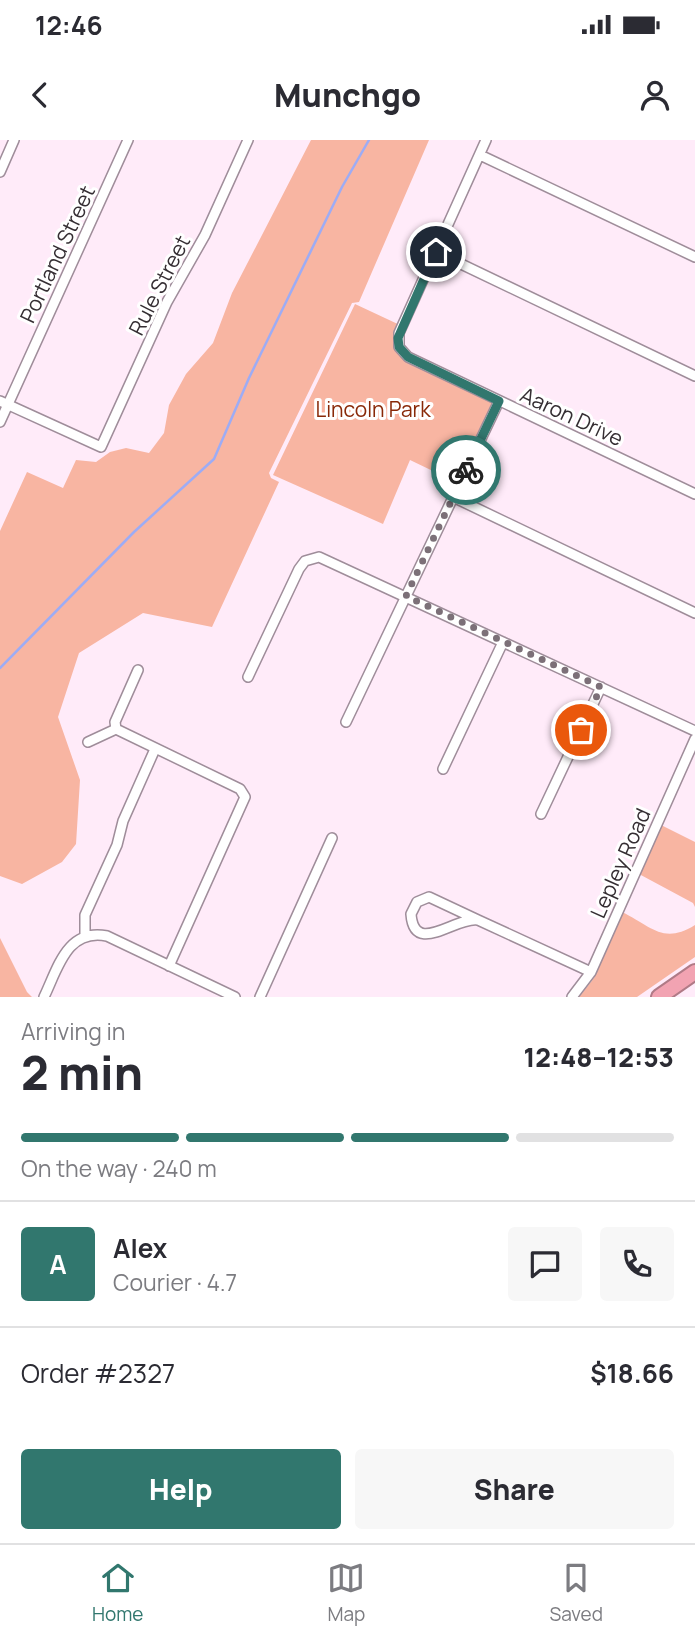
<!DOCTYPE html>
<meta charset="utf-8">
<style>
:root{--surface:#fff;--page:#f7f7f7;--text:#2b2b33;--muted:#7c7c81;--line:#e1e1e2;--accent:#31776e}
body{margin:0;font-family:Manrope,sans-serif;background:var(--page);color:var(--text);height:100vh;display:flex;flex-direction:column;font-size:26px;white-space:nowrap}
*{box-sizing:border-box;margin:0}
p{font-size:23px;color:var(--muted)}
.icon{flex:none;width:38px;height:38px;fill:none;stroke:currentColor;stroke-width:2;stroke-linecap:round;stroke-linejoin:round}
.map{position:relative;height:857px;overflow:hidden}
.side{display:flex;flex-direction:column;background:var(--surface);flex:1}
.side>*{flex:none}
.pin{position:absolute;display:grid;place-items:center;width:60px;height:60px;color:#fff;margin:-30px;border:4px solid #fff;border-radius:50%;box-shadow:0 2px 7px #0007}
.courier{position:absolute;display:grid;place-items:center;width:70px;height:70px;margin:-35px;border:5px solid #31776e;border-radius:50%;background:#fff;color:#222;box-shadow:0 2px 9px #0007}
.summary em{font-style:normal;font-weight:800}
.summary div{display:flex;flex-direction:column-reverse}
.summary{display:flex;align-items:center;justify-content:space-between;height:119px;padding:0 21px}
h1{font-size:46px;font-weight:800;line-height:52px}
.bar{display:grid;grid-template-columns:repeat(4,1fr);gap:10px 7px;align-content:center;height:84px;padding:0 21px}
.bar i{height:9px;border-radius:5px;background:var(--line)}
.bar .current{background:var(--accent)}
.bar p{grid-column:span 4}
.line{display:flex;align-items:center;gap:18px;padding:0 21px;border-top:2px solid var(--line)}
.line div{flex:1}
.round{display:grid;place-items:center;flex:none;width:74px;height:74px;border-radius:7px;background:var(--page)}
.primary-button{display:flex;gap:14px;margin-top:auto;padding:14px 21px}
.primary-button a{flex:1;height:80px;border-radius:7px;background:var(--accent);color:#fff;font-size:28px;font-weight:800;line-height:80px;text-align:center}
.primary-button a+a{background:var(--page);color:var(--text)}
.status{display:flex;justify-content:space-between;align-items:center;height:49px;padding:0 35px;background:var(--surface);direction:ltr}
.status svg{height:19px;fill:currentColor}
header{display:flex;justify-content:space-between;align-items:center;height:91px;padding:0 21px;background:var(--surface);font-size:32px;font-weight:800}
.tab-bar{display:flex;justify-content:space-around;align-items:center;height:98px;border-top:2px solid var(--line);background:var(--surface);font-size:19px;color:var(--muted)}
.tab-bar a{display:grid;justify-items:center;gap:4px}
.tab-bar .current{color:var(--accent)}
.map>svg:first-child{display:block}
</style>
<div class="status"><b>12:46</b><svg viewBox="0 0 49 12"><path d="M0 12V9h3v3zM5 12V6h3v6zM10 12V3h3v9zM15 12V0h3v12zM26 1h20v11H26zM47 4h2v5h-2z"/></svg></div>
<header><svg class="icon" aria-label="back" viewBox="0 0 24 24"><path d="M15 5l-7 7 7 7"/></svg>Munchgo<svg class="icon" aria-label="person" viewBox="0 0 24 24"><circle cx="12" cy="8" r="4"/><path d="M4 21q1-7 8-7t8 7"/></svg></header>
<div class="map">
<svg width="695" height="857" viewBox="0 0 695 857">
<rect width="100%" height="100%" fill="#ffebf9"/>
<path fill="#f8b5a2" d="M311,0H429L359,162L352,163L269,333L271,338L279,342L212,487L143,473L79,513L58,577L80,640L76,704L62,722L22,744L0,736V391L27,332L63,348L76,320L96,322L110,312L126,308L149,313L164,293L169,265L186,234L213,203L232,153Z
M355,164L402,186V212L499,261L460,344L410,320L383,384L273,335Z
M661,685L695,702V767L693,763L639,734Z
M622,772C651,786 663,805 695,785V817L637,857H579L594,838Z
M0,798L27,852L32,857H0Z"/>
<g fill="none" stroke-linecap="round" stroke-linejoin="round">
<path stroke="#9dacf5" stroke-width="2.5" d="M0,528L134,392L214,319L249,238L342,47L369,0"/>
<defs>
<path id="minor" d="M486,0L399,193V207L408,217L695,354
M480,15L695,117
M0,32L14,0
M436,112L695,236
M0,261L101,307L167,162L205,95L248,0
M0,282L128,0
M453,357L695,473
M248,537L299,429L305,421L319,417L695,591
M346,582L499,261
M116,589L240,649L245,657L169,826
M116,589L115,582L138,530
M88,602L116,589
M443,629L503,502
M541,674L601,547
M429,757L478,780C456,776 414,817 411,774L417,762Z
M478,780L591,832
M85,795V775L117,705L123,681L155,609
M44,857C58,828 67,788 107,796L235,857
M260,857L332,698
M572,857L591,832L695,599"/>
<path id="highway" d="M659,857L695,832"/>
</defs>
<use href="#minor" stroke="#9f8d9a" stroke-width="12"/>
<use href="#highway" stroke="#b07a86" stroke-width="18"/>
<use href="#minor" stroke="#fff" stroke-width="9"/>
<use href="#highway" stroke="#f2a3b2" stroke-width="14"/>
</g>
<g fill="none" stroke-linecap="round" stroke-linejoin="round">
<path stroke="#7c7078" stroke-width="7" stroke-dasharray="0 12.6" d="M466,330L406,456L601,547L581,590"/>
<path stroke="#31776e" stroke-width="9" d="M436,112L398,198L399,207L408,217L499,261L466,330"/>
</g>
<g text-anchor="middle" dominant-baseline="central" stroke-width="6" stroke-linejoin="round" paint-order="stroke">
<g font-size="21" fill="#352e33" stroke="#fff">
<text transform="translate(57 114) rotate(-65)">Portland Street</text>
<text transform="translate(159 145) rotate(-63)">Rule Street</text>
<text transform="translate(572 276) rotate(25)">Aaron Drive</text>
<text transform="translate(620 723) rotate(-66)">Lepley Road</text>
</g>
<g font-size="21" fill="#892908" stroke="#fff">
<text x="373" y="269">Lincoln Park</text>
</g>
</g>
</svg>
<div class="pin" style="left:581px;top:590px;background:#ea580c"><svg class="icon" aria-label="bag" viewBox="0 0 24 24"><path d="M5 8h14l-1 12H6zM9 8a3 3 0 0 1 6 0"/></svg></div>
<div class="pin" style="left:436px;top:112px;background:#1f2937"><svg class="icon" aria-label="home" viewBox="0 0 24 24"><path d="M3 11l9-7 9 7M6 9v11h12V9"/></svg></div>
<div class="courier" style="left:466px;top:330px"><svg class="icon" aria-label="bike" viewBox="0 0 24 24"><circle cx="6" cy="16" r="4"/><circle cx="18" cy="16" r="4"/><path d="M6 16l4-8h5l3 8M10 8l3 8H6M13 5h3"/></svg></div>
</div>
<section class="side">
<div class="summary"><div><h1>2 min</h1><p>Arriving in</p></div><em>12:48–12:53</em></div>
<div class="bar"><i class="current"></i><i class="current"></i><i class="current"></i><i></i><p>On the way · 240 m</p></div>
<div class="line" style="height:126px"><b class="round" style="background:var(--accent);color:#fff">A</b><div><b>Alex</b><p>Courier · 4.7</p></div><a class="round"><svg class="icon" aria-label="chat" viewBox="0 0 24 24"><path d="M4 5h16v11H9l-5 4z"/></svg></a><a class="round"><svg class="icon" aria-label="phone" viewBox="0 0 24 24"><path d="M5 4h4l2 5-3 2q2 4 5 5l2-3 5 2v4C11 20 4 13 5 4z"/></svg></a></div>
<div class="line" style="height:91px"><div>Order #2327</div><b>$18.66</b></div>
<div class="primary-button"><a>Help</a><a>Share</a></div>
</section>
<nav class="tab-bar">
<a class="current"><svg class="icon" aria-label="home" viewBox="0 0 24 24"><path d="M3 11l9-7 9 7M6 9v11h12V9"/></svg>Home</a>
<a><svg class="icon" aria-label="map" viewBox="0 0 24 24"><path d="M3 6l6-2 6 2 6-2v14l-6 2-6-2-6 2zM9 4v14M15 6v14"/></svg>Map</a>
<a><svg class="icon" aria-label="saved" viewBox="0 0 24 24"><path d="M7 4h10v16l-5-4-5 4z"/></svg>Saved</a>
</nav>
